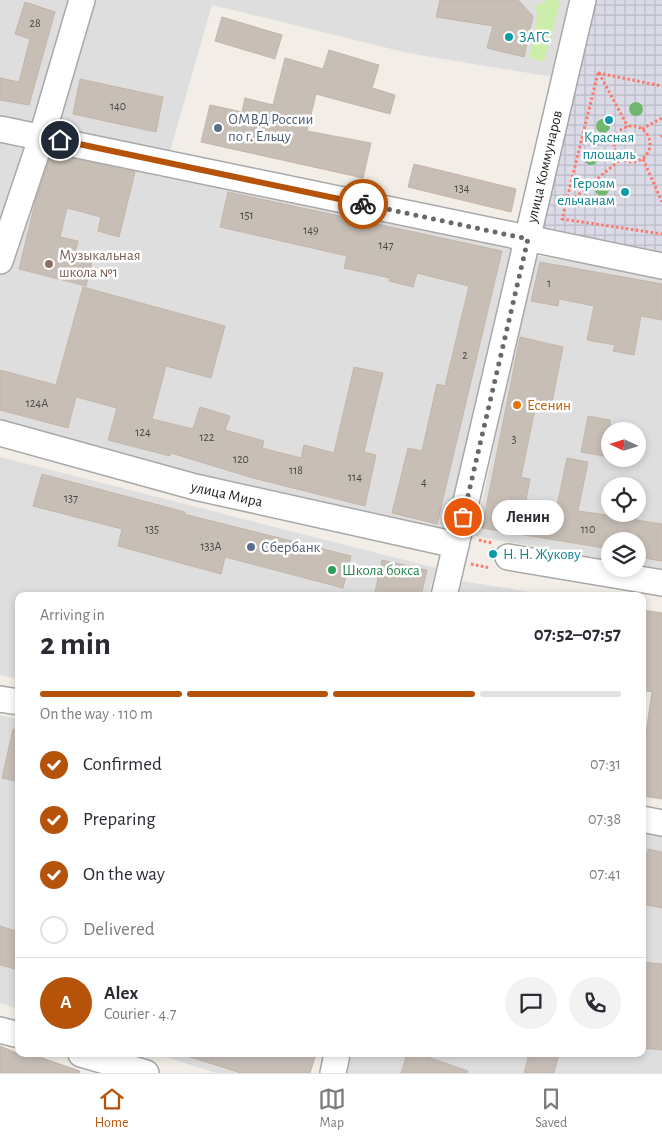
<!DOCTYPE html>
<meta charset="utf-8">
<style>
:root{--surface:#fff;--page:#f2f2f3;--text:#2b2b33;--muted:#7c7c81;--line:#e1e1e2;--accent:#b45309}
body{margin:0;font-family:"Alegreya Sans",sans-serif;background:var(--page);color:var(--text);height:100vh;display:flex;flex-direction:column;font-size:19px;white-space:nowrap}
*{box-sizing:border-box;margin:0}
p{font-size:16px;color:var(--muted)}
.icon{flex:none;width:28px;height:28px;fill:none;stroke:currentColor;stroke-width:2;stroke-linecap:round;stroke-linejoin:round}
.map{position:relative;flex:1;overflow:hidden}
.panel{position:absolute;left:15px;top:592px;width:631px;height:465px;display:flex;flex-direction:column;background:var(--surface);border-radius:10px;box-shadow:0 2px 8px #0003}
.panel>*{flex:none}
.needle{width:32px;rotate:274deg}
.fabs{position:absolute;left:601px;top:422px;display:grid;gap:10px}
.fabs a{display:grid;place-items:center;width:45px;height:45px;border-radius:50%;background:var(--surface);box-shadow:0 2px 8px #0003;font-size:25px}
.pin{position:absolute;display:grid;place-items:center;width:42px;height:42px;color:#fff;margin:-21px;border:2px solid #fff;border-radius:50%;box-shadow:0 1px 5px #0007}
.courier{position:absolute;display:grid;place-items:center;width:50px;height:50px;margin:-25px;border:4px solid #b45309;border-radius:50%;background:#fff;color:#222;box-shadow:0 1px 6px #0007}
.bubble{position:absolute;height:35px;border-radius:18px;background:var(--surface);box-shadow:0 2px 8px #0003;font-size:16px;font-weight:700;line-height:35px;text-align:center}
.overview em{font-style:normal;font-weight:700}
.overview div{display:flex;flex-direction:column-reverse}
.overview{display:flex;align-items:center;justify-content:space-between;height:85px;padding:0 25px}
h1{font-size:32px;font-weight:700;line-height:38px}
.bar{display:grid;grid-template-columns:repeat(4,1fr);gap:8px 5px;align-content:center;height:60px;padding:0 25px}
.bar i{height:6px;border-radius:4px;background:var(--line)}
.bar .on{background:var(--accent)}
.bar p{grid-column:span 4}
.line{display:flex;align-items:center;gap:12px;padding:0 25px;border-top:1px solid var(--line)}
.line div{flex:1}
.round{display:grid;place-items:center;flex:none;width:52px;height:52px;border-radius:26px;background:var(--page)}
ol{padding:0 25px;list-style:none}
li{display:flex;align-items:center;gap:15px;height:55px}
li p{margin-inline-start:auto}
li .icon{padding:5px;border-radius:50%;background:var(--accent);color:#fff;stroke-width:4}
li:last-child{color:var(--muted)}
li i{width:28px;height:28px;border:2px solid var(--line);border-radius:50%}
.tab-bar{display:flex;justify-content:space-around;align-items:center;height:70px;border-top:1px solid var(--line);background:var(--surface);font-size:14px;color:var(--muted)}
.tab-bar a{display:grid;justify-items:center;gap:2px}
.tab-bar .on{color:var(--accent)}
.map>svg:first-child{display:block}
</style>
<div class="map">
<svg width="662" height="1073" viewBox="0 0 662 1073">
<defs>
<pattern id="plaza-grid" width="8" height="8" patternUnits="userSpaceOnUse" patternTransform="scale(1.25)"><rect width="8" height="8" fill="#dbdbe8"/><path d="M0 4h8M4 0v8" fill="none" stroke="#bcbcc7"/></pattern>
</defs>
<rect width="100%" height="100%" fill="#f2eee7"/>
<path fill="#dfdede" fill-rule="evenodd" d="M0,0H583L565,79L408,53L212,5L167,162L528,239L456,545L0,433Z
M534,255L662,277V569L638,565V541H610V560L475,536ZM610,431H638V459H610ZM610,486H638V514H610Z
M0,457L436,568L428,596H19V679L0,675Z
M462,581L556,596H459Z
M0,715L19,719V1009L0,1003Z
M643,829L662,833V1073H345L349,1054H642Z
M157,1054H315L310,1073H216Z"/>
<path fill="#cdeeab" d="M547,0H558L560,3L544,62L529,58L538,13L534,7Z"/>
<path fill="url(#plaza-grid)" d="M582,0H662V266L528,239Z"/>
<path fill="#c7beb6" stroke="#c5b5a8" d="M440,0H518L533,16L524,57L487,48L493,26L436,17Z
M25,2L55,12L29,105L0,100V78L19,82L30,39L15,34Z
M222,17L282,35L275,59L215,41Z
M329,50L379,65L372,88L395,95L390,114L316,94L307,131L371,143L363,178L201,142L210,105L242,112L245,98L273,105L285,58L323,69Z
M80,79L163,97L156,132L73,114Z
M51,154L135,172L119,237L98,231L101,217L67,208L60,237L78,241L74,257L92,262L86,286L19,269L36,199Z
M414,164L516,189L511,212L408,187Z
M228,192L502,251L437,524L392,513L408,448L422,451L437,384L445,386L469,286L417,273L413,287L389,281L390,278L344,268L347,256L220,227Z
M540,262L662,284V320L641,316L634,355L613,351L615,345L587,340L594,306L559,299L558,306L531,301Z
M83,287L225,326L211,378L166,366L152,419L193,429L200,407L230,416L225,430L264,441L262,448L301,458L304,445L334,453L354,367L383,373L364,452L376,455L365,506L253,478L171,453L170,456L108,440L117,408L76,397L68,428L0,410V370L56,385Z
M520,337L563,347L551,407L536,404L521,477L530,479L526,500L557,506L567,458L588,462L578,511L614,516L615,514H637L636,520L662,524V561L638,557V541H610V549L482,528Z
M588,416L610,420V457L581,452Z
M42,474L185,512L184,514L351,556L343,588L225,557L221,574L118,546L122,529L33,506Z
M382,560L427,570L421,596H395L375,592Z
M642,610L662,613V799L642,796V760L652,692L642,690Z
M13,729L19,730V782L2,778Z
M648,849L662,852V908L642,904V875Z
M0,926L19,932V970L0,965Z
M642,962L662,964V1050L642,1048Z
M0,1046L19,1054L42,1058L80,1071L79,1073H0Z
M191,1054H316L310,1073H241L190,1057Z
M407,1054H419L468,1071L467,1073H401Z
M529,1054H559L554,1073H524Z"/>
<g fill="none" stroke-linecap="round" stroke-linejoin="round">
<defs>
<g id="minor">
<path d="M0,129L662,266"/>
<path d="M0,261L42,136L82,0"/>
<path id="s1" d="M0,433L195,487L456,545"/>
<path d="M508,557L662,583"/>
<path id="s2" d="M444,596L583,0"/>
<path d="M0,699L19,702"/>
<path d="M642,819L662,823"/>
<path d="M0,1030L19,1035"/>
<path d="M81,1054L146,1073"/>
<path d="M333,1073L337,1054"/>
</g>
</defs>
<use href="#minor" stroke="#a8a8a8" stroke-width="28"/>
<path stroke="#ff796b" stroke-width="3" stroke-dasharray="2.5 2.5" stroke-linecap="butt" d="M598,73L562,219L662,234
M598,73L662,86
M599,73L628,127
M614 144a18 18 0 1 1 36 0a18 18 0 1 1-36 0Z
M642,129L662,118
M662,135V138
M582,139L615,141
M643,159L662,202
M567,204L621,159
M479,540L492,543
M471,564L490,568"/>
<use href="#minor" stroke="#fff" stroke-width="25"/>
</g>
<g fill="#70b770">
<circle cx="636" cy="109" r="7"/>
<circle cx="603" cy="126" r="7"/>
<circle cx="591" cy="158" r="7"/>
<circle cx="602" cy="189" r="7"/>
</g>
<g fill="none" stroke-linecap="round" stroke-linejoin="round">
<path stroke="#6a6966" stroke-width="5" stroke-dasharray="0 9" d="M363,204L528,239L463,517"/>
<path stroke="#b45309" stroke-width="6" d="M60,140L363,204"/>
</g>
<g fill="#0f9aa8" stroke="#fff" stroke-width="2">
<circle cx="509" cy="37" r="5"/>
<circle cx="609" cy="120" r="5"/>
<circle cx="625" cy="192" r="5"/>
<circle cx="493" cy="554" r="5"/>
</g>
<g fill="#5c6f8a" stroke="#fff" stroke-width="2">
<circle cx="218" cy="128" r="5"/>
<circle cx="251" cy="547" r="5"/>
</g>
<circle fill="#8d6e63" stroke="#fff" stroke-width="2" cx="49" cy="264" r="5"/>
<circle fill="#e8710a" stroke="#fff" stroke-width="2" cx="517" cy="405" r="5"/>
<circle fill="#2e9e5b" stroke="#fff" stroke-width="2" cx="332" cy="570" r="5"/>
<g text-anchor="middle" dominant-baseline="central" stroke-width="5" stroke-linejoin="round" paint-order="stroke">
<g font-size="12" fill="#4a4846">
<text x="35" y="23">28</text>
<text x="118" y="106">140</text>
<text x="462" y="188">134</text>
<text x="247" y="215">151</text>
<text x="311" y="230">149</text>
<text x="386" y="245">147</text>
<text x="549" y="283">1</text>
<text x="465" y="355">2</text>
<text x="37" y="403">124А</text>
<text x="143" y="432">124</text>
<text x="207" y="437">122</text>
<text x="514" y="439">3</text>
<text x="241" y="459">120</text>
<text x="296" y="470">118</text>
<text x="355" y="477">114</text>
<text x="424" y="482">4</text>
<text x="71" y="498">137</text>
<text x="152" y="529">135</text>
<text x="588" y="529">110</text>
<text x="211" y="546">133А</text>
</g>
<g font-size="15" fill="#0d838f" stroke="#fff" text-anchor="start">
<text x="519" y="37">ЗАГС</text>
<text x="609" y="137" text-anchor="middle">Красная<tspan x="609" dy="17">площаль</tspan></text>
<text x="615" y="183" text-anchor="end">Героям<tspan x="615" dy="17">ельчанам</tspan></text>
<text x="503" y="554">Н. Н. Жукову</text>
</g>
<g font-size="15" fill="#4e5e75" stroke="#fff" text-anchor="start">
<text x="228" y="119">ОМВД России<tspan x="228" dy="17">по г. Ельцу</tspan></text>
<text x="261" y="547">Сбербанк</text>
</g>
<g font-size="15" fill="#212121" stroke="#fff">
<text stroke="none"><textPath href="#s2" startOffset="441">улица Коммунаров</textPath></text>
<text stroke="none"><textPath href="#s1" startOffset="235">улица Мира</textPath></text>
</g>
<g font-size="15" fill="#785e54" stroke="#fff" text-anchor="start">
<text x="59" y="255">Музыкальная<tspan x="59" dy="17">школа №1</tspan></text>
</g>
<g font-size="15" fill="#c56008" stroke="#fff" text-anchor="start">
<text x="527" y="405">Есенин</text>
</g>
<g font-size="15" fill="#27864d" stroke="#fff" text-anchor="start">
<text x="342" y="570">Школа бокса</text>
</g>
</g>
</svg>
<div class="fabs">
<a><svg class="needle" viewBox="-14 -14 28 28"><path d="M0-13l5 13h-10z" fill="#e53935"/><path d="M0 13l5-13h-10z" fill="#7c7c81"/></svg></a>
<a><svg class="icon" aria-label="locate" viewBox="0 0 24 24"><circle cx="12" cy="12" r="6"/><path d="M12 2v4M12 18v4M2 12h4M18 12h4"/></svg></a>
<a><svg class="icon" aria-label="layers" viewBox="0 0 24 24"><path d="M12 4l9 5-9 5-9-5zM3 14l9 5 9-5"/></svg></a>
</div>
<div class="pin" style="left:463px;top:517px;background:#ea580c"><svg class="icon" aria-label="bag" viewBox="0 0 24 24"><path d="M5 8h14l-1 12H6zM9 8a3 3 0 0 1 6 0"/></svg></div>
<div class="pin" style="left:60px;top:140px;background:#1f2937"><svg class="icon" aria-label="home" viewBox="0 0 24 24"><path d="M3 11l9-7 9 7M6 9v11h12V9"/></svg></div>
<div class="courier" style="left:363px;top:204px"><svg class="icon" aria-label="bike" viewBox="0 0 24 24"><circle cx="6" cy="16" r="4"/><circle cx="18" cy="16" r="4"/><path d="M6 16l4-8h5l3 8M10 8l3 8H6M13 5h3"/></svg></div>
<div class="bubble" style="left:492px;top:500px;width:72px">Ленин</div>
<section class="panel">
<div class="overview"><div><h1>2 min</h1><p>Arriving in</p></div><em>07:52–07:57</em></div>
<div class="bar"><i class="on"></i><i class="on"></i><i class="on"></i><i></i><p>On the way · 110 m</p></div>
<ol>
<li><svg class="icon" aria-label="check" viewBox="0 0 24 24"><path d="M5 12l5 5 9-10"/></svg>Confirmed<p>07:31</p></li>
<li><svg class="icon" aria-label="check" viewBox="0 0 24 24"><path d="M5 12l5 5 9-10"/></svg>Preparing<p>07:38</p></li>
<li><svg class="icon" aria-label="check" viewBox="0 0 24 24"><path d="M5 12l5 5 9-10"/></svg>On the way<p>07:41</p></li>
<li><i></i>Delivered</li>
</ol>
<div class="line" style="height:90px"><b class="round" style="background:var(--accent);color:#fff">A</b><div><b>Alex</b><p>Courier · 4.7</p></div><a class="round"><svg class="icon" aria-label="chat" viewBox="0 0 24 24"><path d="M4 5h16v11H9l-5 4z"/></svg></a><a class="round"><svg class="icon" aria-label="phone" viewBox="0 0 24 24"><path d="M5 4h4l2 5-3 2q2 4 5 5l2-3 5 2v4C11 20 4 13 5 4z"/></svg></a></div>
</section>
</div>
<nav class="tab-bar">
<a class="on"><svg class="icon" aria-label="home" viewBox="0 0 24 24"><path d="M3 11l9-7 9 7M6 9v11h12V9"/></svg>Home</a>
<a><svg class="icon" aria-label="map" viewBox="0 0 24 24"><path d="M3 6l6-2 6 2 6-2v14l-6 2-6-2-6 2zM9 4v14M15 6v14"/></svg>Map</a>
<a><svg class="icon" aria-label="saved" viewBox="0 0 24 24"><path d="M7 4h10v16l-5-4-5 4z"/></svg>Saved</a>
</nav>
